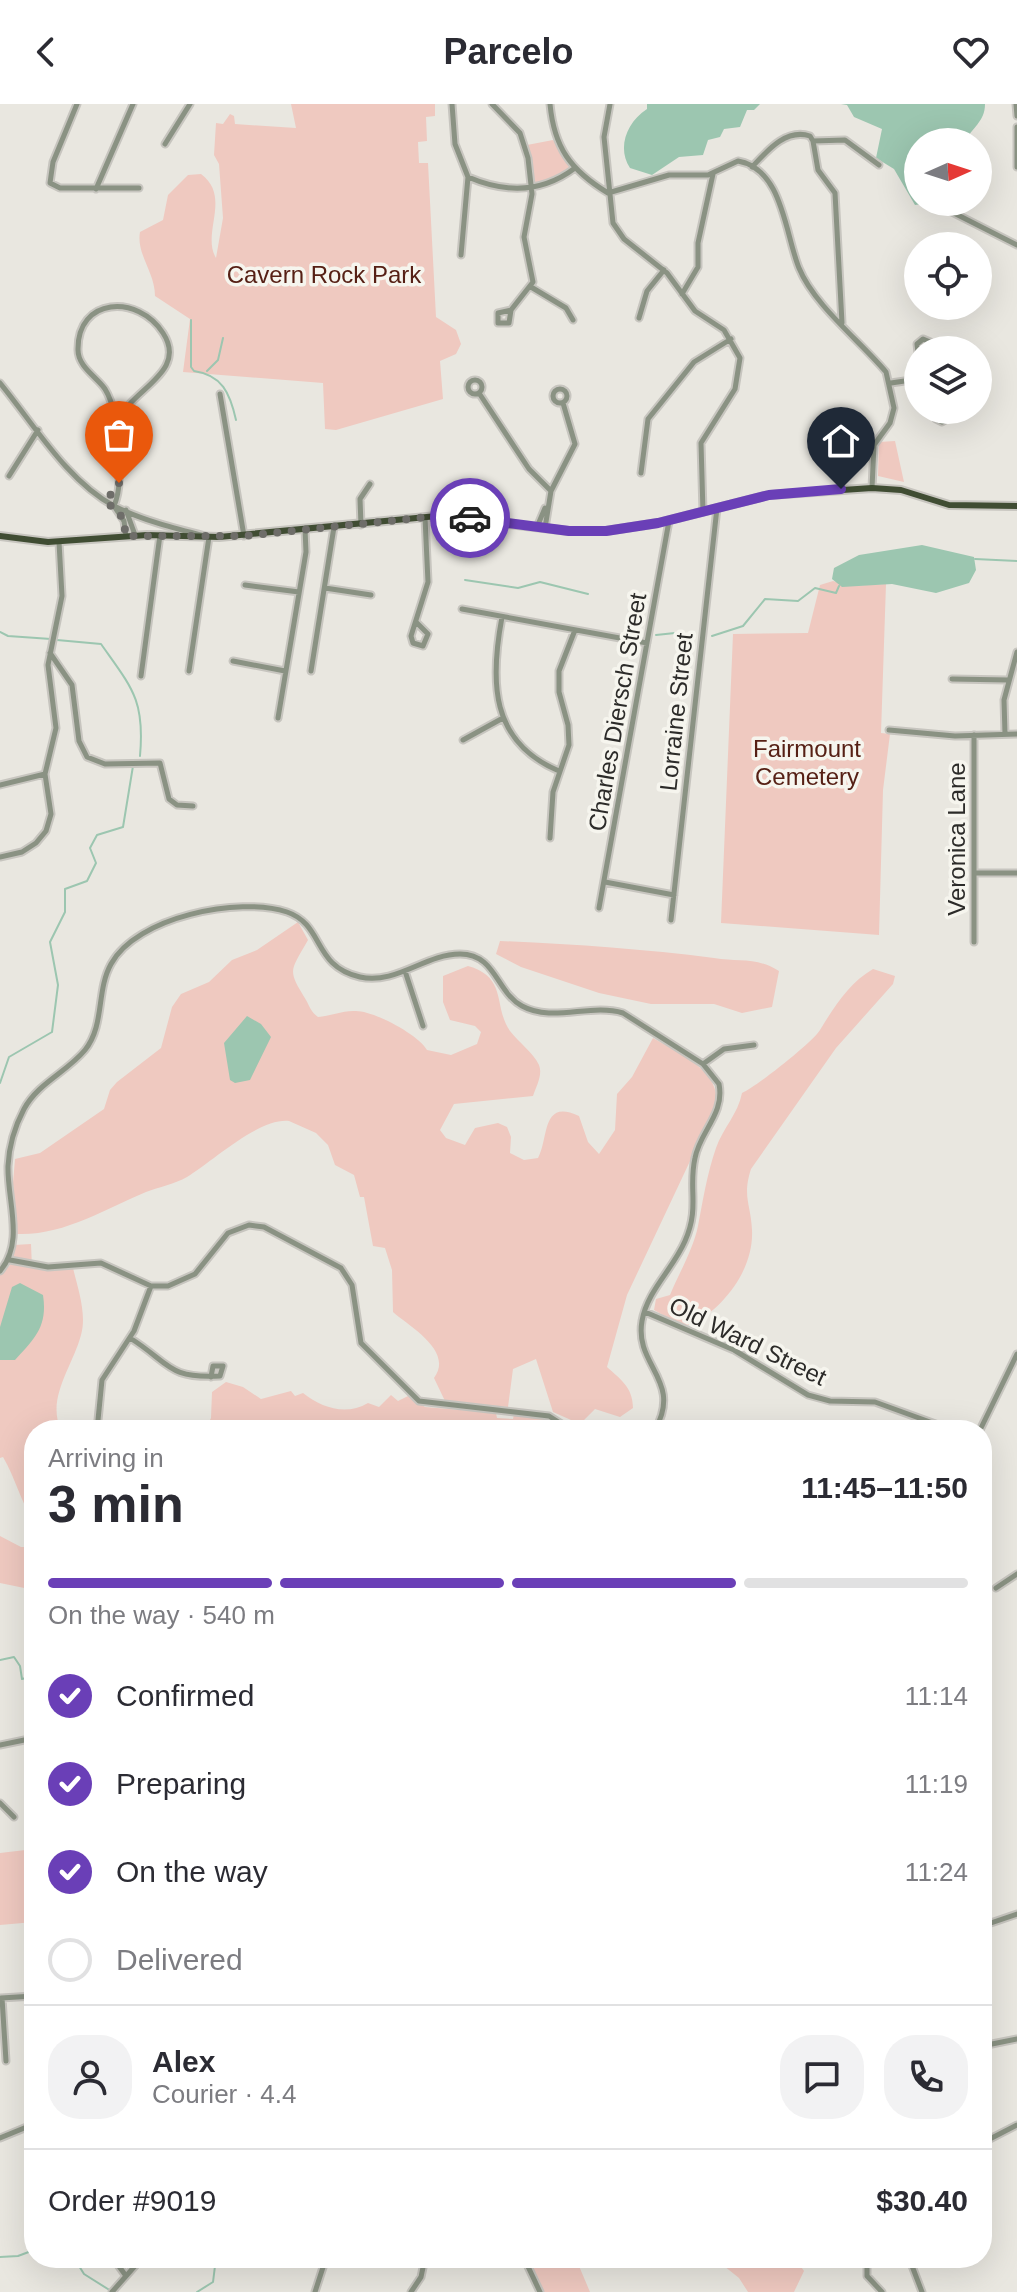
<!DOCTYPE html>
<meta charset="utf-8">
<style>
:root{--surface:#fff;--page:#f2f2f3;--text:#2b2b33;--muted:#7c7c81;--line:#e1e1e2;--accent:#6a3fb7}
body{margin:0;font-family:Arial,sans-serif;background:var(--page);color:var(--text);height:100vh;display:flex;flex-direction:column;font-size:30px;white-space:nowrap}
*{box-sizing:border-box;margin:0}
p{font-size:26px;color:var(--muted)}
.icon{flex:none;width:44px;height:44px;fill:none;stroke:currentColor;stroke-width:2;stroke-linecap:round;stroke-linejoin:round}
.map{position:relative;flex:1;overflow:hidden}
.drawer{position:absolute;left:24px;top:1316px;width:968px;height:848px;display:flex;flex-direction:column;background:var(--surface);border-radius:32px;box-shadow:0 8px 32px #0002}
.drawer>*{flex:none}
.needle{width:52px;rotate:87deg}
.tools{position:absolute;left:904px;top:24px;display:grid;gap:16px}
.tools a{display:grid;place-items:center;width:88px;height:88px;border-radius:50%;background:var(--surface);box-shadow:0 8px 32px #0002;font-size:40px}
.pin{position:absolute;display:grid;place-items:center;width:68px;height:68px;color:#fff;margin:-82px -34px;border-radius:50% 50% 50% 0;rotate:-45deg;box-shadow:0 0 8px #0007}
.pin .icon{rotate:45deg}
.courier{position:absolute;display:grid;place-items:center;width:80px;height:80px;margin:-40px;border:6px solid #6a3fb7;border-radius:50%;background:#fff;color:#222;box-shadow:0 2px 10px #0007}
.summary em{font-style:normal;font-weight:700}
.summary div{display:flex;flex-direction:column-reverse}
.summary{display:flex;align-items:center;justify-content:space-between;height:136px;padding:0 24px}
h1{font-size:52px;font-weight:700;line-height:60px}
.bar{display:grid;grid-template-columns:repeat(4,1fr);gap:12px 8px;align-content:center;height:96px;padding:0 24px}
.bar i{height:10px;border-radius:6px;background:var(--line)}
.bar .current{background:var(--accent)}
.bar p{grid-column:span 4}
.line{display:flex;align-items:center;gap:20px;padding:0 24px;border-top:2px solid var(--line)}
.line div{flex:1}
.round{display:grid;place-items:center;flex:none;width:84px;height:84px;border-radius:32px;background:var(--page)}
ol{padding:0 24px;list-style:none}
li{display:flex;align-items:center;gap:24px;height:88px}
li p{margin-inline-start:auto}
li .icon{padding:8px;border-radius:50%;background:var(--accent);color:#fff;stroke-width:4}
li:last-child{color:var(--muted)}
li i{width:44px;height:44px;border:4px solid var(--line);border-radius:50%}
header{display:flex;justify-content:space-between;align-items:center;height:104px;padding:0 24px;background:var(--surface);font-size:36px;font-weight:700}
.map>svg:first-child{display:block}
</style>
<header><svg class="icon" aria-label="back" viewBox="0 0 24 24"><path d="M15 5l-7 7 7 7"/></svg>Parcelo<svg class="icon" aria-label="heart" viewBox="0 0 24 24"><path d="M12 20l-8-8c-3-5 5-10 8-4 3-6 11-1 8 4z"/></svg></header>
<div class="map">
<svg width="1017" height="2188" viewBox="0 0 1017 2188">
<rect width="100%" height="100%" fill="#e9e7e0"/>
<path fill="#efc9c0" d="M291,0H435V12L426,13L427,37L418,38L419,59H428L436,213L456,226L461,240L456,250L440,257L443,295L336,326L325,325L323,279L183,268L190,215L155,192C155,168 136,150 140,128L163,116L168,91L188,71L201,70C232,93 201,129 216,154L223,114L219,60L214,51L216,19L223,20L230,10L234,12L235,20L296,24Z
M553,36L571,62L556,73L535,79L527,41Z
M895,337L904,378L878,372L879,338Z
M833,477L849,482L886,480L881,629L890,630L883,686L879,831L721,819L733,530L808,529L820,481Z
M298,818L308,836C290,868 287,865 306,896C310,903 311,908 318,913C330,912 344,906 356,907C374,907 419,931 427,946L451,951L477,940L481,928L475,922L450,916L443,898V872L468,862C508,873 493,903 510,927C519,939 533,948 539,961C543,971 536,983 533,992L454,1000L440,1026L446,1034L465,1041L475,1024L498,1019L507,1023L511,1033L510,1049L524,1056L538,1054C549,1034 541,994 579,1012L588,1038L599,1050L615,1026L617,990L632,973L653,934C678,949 725,968 715,1004L627,1191L607,1263C620,1275 633,1283 633,1304L620,1313L595,1305L580,1320L553,1308L536,1255L513,1265L508,1303L445,1297L434,1274C454,1247 410,1223 393,1208L392,1166L385,1144L373,1142L364,1093H360L354,1071L335,1061L328,1041L316,1029L289,1017C258,1014 212,1058 187,1073C175,1080 159,1083 146,1088C105,1105 63,1132 17,1130L13,1079L15,1055L40,1049L104,1005L110,986L117,978L161,944L172,903L181,890L209,878L232,856L257,846Z
M500,837C572,840 643,845 714,854C739,858 757,853 779,867L772,903L742,909L714,900H651L599,889L521,863L496,850Z
M873,865L895,872L893,880L836,944L751,1065C742,1093 751,1100 752,1126C754,1165 724,1204 691,1221H681L654,1206L656,1195L670,1191C679,1169 693,1146 698,1122C703,1096 707,1070 716,1044C723,1024 738,1010 742,989C756,983 813,938 820,926C834,903 849,879 873,865Z
M31,1140L32,1164H73C78,1185 87,1210 81,1231C73,1262 46,1294 61,1326H34V1417C20,1397 16,1375 3,1353L0,1354V1171L12,1159L14,1141Z
M226,1278L243,1283L261,1295L291,1287L295,1292L303,1289C322,1304 346,1312 368,1299L379,1303L391,1291L398,1297L408,1292L425,1303L496,1309L497,1314L513,1315L514,1310L549,1315L566,1326H205L211,1314L212,1288Z
M0,1432L21,1443H34V1486L0,1479Z
M34,1745V1818L0,1821V1749Z
M528,2154H597L579,2162L590,2188H543Z
M714,2154H795L804,2167L794,2188H748L739,2174Z"/>
<path fill="#9cc6b0" d="M647,0H760L754,6H747L740,23L724,25L720,33L708,36L703,51L679,53L652,71L630,64C617,44 626,19 647,5Z
M841,0H985C985,18 972,23 965,38H918V98H936L915,101L894,65L876,54L882,25L854,13L847,1Z
M922,441L974,453L976,466L969,479L936,489L892,480L842,483L832,475L834,464L859,451Z
M247,912L261,920L271,933L250,976L235,979L230,976L224,939Z
M20,1179L43,1191C48,1223 34,1235 15,1256H0V1223L12,1183Z"/>
<g fill="none" stroke-linecap="round" stroke-linejoin="round">
<path stroke="#9cc6b0" stroke-width="2" d="M191,216V263L194,267C222,271 230,289 236,316
M207,267L218,256L223,234
M975,455L1017,457
M465,476L518,484L540,478L588,490
M0,528L8,532L51,535
M656,531L675,529
M712,532L743,522L765,495L798,497L815,484L836,489L839,482
M57,536L101,540C132,584 145,596 140,652
M0,979L9,953L52,928L58,881L50,838L65,808V785L87,777L96,759L90,744L97,731L123,723L133,662
M0,1556L14,1553L20,1562L22,1575L34,1572
M0,2153L18,2152L34,2146
M74,2154L84,2170L111,2187
M197,2188L213,2178L216,2154"/>
<defs>
<path id="minor" d="M77,0L53,58L50,79L60,84H139
M452,0L455,40L468,73L461,151
M492,0L520,29L528,54L532,90L524,133L533,178L511,206L498,209V219H509L511,206
M550,0C554,43 570,66 608,89L669,71H708L738,57C783,65 785,130 799,164C814,201 860,237 886,268L894,304L890,319L874,341L872,384
M610,0L604,33L613,119L624,135L667,169L695,207L724,226L740,254L735,285L701,339L703,408
M1016,0L1017,12
M1017,23V63
M813,37L818,66L835,89L842,219
M165,40L190,0
M752,63C767,47 786,24 810,32L813,37L845,36L879,61
M468,73C505,89 542,89 575,64
M96,85L133,0
M946,105L1017,141
M531,183L566,204L573,216
M682,190L698,163V139L713,70
M639,214L647,187L664,166
M918,249L917,240L923,235L930,238L931,246
M468 283a7 7 0 1 1 14 0a7 7 0 1 1-14 0Z
M0,279C33,319 67,377 114,402C144,417 177,425 209,433L189,567
M891,279L918,275
M553 292a7 7 0 1 1 14 0a7 7 0 1 1-14 0Z
M479,289L529,365L551,387
M220,290L244,432
M935,306L936,315L942,318L947,315L948,306
M641,369L648,315L694,258L731,235
M9,372L38,326
M114,402C127,371 110,342 118,318C129,286 189,269 163,229C138,190 77,193 78,246C78,263 97,273 105,285C112,296 114,308 117,320
M114,402L124,417L126,432
M126,406L135,431
M361,421L360,395L370,380
M537,423L545,404
M545,424L551,387L575,340L563,299
M245,481L299,488
M325,484L371,491
M462,505L647,539
M502,513C490,577 490,638 559,667
M416,518L428,530L423,542L413,539L411,532L428,478L425,414
M50,549L72,581L79,637L87,653L105,660L160,659L169,695L177,701L193,702
M233,557L285,567
M311,567L334,423
M141,572L160,431
M952,575L1008,576
M278,614L306,448L305,425
M889,626L955,632L1017,630
M1005,630L1004,596L1017,548
M974,631V838
M463,636L503,614
M0,681L45,670
M550,734L553,688L569,641L568,621L559,588V567L575,526
M0,753L22,748L36,739L46,727L51,710L45,670L56,624L48,561L62,492L59,438
M974,769H1017
M605,778L674,791
M599,804L669,417
M671,816L717,404
M405,867L423,922
M703,960L724,945L754,941
M10,1156L48,1163L101,1159L151,1182H168L195,1170L228,1129L249,1121L264,1123L341,1164L352,1181L361,1239L419,1297L549,1312L571,1326
M0,1167C25,1138 7,1097 8,1062C9,1042 15,1022 24,1005C38,979 67,968 85,946C105,921 96,887 111,860C136,813 239,792 287,808C325,821 312,862 360,873C396,881 425,850 460,850C496,850 496,888 522,902C553,919 590,899 623,909L703,960L719,980C725,1010 700,1027 695,1054C688,1085 700,1103 685,1137C673,1165 647,1187 642,1217C634,1262 683,1276 655,1326
M645,1208L734,1246L808,1291L830,1297L875,1298L941,1322L975,1326
M130,1234C170,1259 167,1275 220,1272L223,1262H213L211,1273
M97,1326L102,1276L134,1227L151,1182
M980,1326L1017,1250
M996,1484L1017,1470
M0,1641L34,1634
M0,1699L14,1713
M982,1822L1017,1810
M1,1894L34,1892
M2,1894L6,1957
M982,1942L1017,1935
M0,2034L34,2020
M982,2039L1017,2021
M113,2154L126,2172
M524,2154L540,2188
M867,2154V2172L882,2188
M909,2154L922,2188
M112,2188L142,2154
M315,2188L326,2154
M411,2188L421,2173L425,2154"/>
<path id="major" d="M0,432L48,438L147,431L219,433L437,412L569,427H606L658,419L769,391L872,384L901,386L949,401L1017,402"/>
</defs>
<use href="#minor" stroke="#c7c5bf" stroke-width="9"/>
<use href="#major" stroke="#c7c5bf" stroke-width="10"/>
<use href="#minor" stroke="#8a9283" stroke-width="5"/>
<use href="#major" stroke="#404d33" stroke-width="6"/>
</g>
<g fill="none" stroke-linecap="round" stroke-linejoin="round">
<path stroke="#6e6d69" stroke-width="8" stroke-dasharray="0 14.4" d="M119,379L106,397L123,414L126,432H244L437,412L470,414"/>
<path stroke="#6a3fb7" stroke-width="10" d="M470,414L569,427H606L658,419L769,391L841,385"/>
</g>
<g text-anchor="middle" dominant-baseline="central" stroke-width="7" stroke-linejoin="round" paint-order="stroke">
<g font-size="24" fill="#562015" stroke="#f6f5ee">
<text x="324" y="170">Cavern Rock Park</text>
<text x="807" y="644">Fairmount<tspan x="807" dy="28">Cemetery</tspan></text>
</g>
<g font-size="24" fill="#2c2b29" stroke="#f6f5ee">
<text transform="translate(617 608) rotate(-80)">Charles Diersch Street</text>
<text transform="translate(676 608) rotate(-84)">Lorraine Street</text>
<text transform="translate(956 735) rotate(-90)">Veronica Lane</text>
<text transform="translate(748 1237) rotate(26)">Old Ward Street</text>
</g>
</g>
</svg>
<div class="tools">
<a><svg class="needle" viewBox="-14 -14 28 28"><path d="M0-13l5 13h-10z" fill="#e53935"/><path d="M0 13l5-13h-10z" fill="#7c7c81"/></svg></a>
<a><svg class="icon" aria-label="locate" viewBox="0 0 24 24"><circle cx="12" cy="12" r="6"/><path d="M12 2v4M12 18v4M2 12h4M18 12h4"/></svg></a>
<a><svg class="icon" aria-label="layers" viewBox="0 0 24 24"><path d="M12 4l9 5-9 5-9-5zM3 14l9 5 9-5"/></svg></a>
</div>
<div class="pin" style="left:119px;top:379px;background:#ea580c"><svg class="icon" aria-label="bag" viewBox="0 0 24 24"><path d="M5 8h14l-1 12H6zM9 8a3 3 0 0 1 6 0"/></svg></div>
<div class="pin" style="left:841px;top:385px;background:#1f2937"><svg class="icon" aria-label="home" viewBox="0 0 24 24"><path d="M3 11l9-7 9 7M6 9v11h12V9"/></svg></div>
<div class="courier" style="left:470px;top:414px"><svg class="icon" aria-label="car" viewBox="0 0 24 24"><path d="M5 17H2v-5l4-1 3-4h7l3 4 3 1v5h-3M9 17h6M6 11h13"/><circle cx="7" cy="17" r="2"/><circle cx="17" cy="17" r="2"/></svg></div>
<section class="drawer">
<div class="summary"><div><h1>3 min</h1><p>Arriving in</p></div><em>11:45–11:50</em></div>
<div class="bar"><i class="current"></i><i class="current"></i><i class="current"></i><i></i><p>On the way · 540 m</p></div>
<ol>
<li><svg class="icon" aria-label="check" viewBox="0 0 24 24"><path d="M5 12l5 5 9-10"/></svg>Confirmed<p>11:14</p></li>
<li><svg class="icon" aria-label="check" viewBox="0 0 24 24"><path d="M5 12l5 5 9-10"/></svg>Preparing<p>11:19</p></li>
<li><svg class="icon" aria-label="check" viewBox="0 0 24 24"><path d="M5 12l5 5 9-10"/></svg>On the way<p>11:24</p></li>
<li><i></i>Delivered</li>
</ol>
<div class="line" style="height:144px"><a class="round"><svg class="icon" aria-label="person" viewBox="0 0 24 24"><circle cx="12" cy="8" r="4"/><path d="M4 21q1-7 8-7t8 7"/></svg></a><div><b>Alex</b><p>Courier · 4.4</p></div><a class="round"><svg class="icon" aria-label="chat" viewBox="0 0 24 24"><path d="M4 5h16v11H9l-5 4z"/></svg></a><a class="round"><svg class="icon" aria-label="phone" viewBox="0 0 24 24"><path d="M5 4h4l2 5-3 2q2 4 5 5l2-3 5 2v4C11 20 4 13 5 4z"/></svg></a></div>
<div class="line" style="height:104px"><div>Order #9019</div><b>$30.40</b></div>
</section>
</div>
